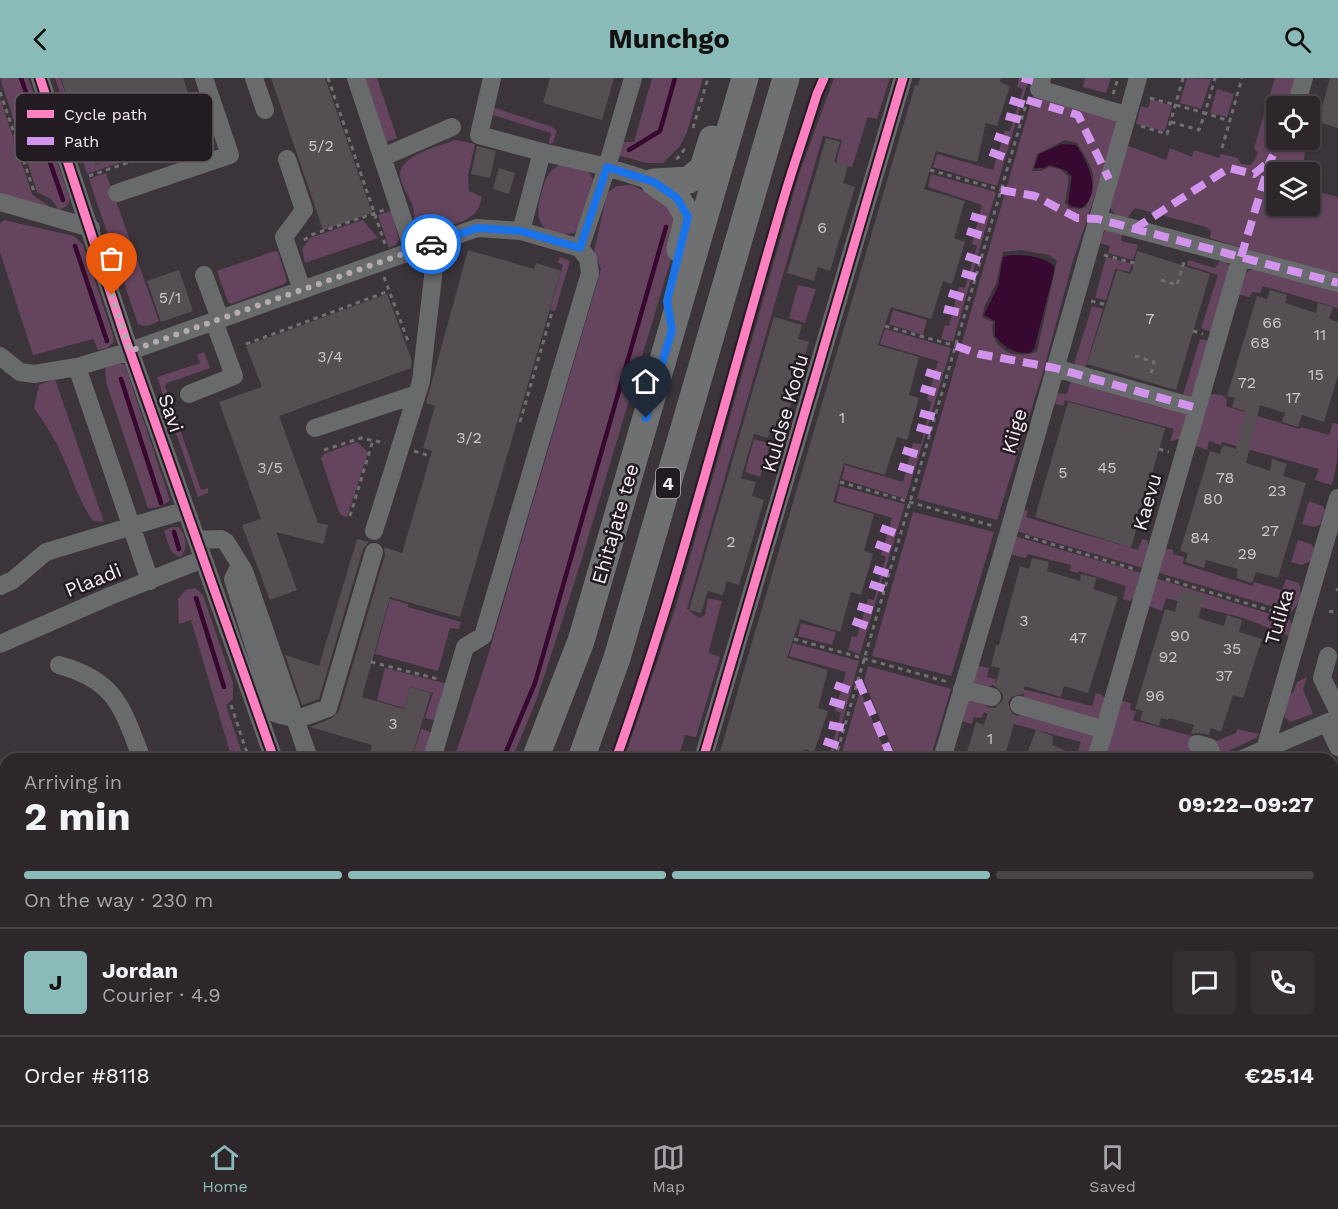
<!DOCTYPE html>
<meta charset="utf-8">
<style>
:root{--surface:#2d272c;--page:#352f34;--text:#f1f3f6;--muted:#a7a5a9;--line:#484448;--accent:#8bbbb9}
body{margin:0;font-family:"Work Sans",sans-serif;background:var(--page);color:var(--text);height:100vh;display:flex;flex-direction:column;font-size:22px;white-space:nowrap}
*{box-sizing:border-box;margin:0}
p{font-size:20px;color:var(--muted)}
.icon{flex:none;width:33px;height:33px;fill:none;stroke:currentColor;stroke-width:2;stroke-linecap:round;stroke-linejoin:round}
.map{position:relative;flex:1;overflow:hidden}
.details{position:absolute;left:0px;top:675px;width:1338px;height:372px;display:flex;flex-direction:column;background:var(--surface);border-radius:18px 18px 0 0;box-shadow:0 2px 4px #0004,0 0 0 2px var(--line)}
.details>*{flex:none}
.fabs{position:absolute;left:1266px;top:18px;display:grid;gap:12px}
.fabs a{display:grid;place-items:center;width:54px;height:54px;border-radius:6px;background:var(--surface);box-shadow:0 2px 4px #0004,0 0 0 2px var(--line);font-size:30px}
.pin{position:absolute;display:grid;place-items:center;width:51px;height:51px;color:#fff;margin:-62px -26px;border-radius:50% 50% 50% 0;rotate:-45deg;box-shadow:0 0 6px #0007}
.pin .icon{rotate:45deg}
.courier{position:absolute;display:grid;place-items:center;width:60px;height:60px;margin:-30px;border:4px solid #1a73e8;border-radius:50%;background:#fff;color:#222;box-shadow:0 2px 8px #0007}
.overview em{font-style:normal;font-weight:700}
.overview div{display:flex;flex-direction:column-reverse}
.overview{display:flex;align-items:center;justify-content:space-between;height:102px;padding:0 24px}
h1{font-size:39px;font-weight:700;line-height:45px}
.bar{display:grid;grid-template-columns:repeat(4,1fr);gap:9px 6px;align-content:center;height:72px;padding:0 24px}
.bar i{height:8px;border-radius:4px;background:var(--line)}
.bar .active{background:var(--accent)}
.bar p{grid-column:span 4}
.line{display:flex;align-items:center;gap:15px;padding:0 24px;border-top:2px solid var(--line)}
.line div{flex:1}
.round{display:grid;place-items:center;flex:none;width:63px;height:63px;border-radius:6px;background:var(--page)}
header{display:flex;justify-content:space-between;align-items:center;height:78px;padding:0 24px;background:var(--accent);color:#111;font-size:27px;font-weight:700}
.menu{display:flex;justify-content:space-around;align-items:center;height:84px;border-top:2px solid var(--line);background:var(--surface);font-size:16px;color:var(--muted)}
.menu a{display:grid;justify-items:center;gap:3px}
.menu .active{color:var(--accent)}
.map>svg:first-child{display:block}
</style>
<header><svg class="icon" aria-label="back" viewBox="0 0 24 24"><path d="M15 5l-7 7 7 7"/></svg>Munchgo<svg class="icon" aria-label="search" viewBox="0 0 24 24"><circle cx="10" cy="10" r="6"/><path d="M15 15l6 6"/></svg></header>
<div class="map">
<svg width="1338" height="1047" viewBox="0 0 1338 1047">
<rect width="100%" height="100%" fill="#3c343b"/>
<path fill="#65445d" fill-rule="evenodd" d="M0,0H28L70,121L67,128L59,132L51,121L37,114Z
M55,0H60L76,45L81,43L96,87L126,77L127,82L87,96Z
M365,0H377L397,60L386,64Z
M652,0H703L687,54L680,68L663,85H647L617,77L620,64H634Z
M834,0H890L877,41L868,39L852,89L836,85L842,62L823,58L687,531L699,540L705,537L708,520L722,523L709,572V575L720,579L696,659L685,657L678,681H624L676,528L799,96Z
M1019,0H1029L997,108L933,89L937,76L993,92L1005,53H1010L1023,11L1017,9Z
M1085,0H1111L1106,15L1083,9Z
M1187,0L1211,1L1201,31L1180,25Z
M1275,0H1301L1292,28H1276V62H1308L1301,94H1276V128H1310V112L1338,119V195L1305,189L1210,160L1211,153L1206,149L1135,130L1127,140L1117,139L1109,128L1126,67L1166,82L1170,70L1192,79L1194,72L1219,80L1221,76L1238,80L1241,86L1251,87L1258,75L1254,70Z
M1217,11L1234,16L1227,39L1210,35Z
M1034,14L1121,39L1072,186L1043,294L997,442L917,421ZM1065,62L1077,65C1093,90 1100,101 1086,129L1080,131L1069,130L1065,124L1069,99L1060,91L1049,89L1041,93H1032L1037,76ZM1021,172L1049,177L1057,183L1037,273C1016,284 988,270 993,244L982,239L985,227L996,206L1003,174Z
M0,20L32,116C38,122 47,124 52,132L0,115Z
M1151,21L1172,28L1165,53L1136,46L1141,28L1148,30Z
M495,30L552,49L557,53L553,65L550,66L549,64L551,55L493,37Z
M455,62L475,66L468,97L469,113L482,119C480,125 479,132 474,136C465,145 435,153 422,153C410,141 417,135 411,124C408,116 401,107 400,98C399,77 439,68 455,62Z
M561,86L587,91L593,102L580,148L574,155C545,160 532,145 541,117C545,102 547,94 561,86Z
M106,95L159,243C151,247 146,250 138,246L89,101Z
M931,96L996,114L953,264L941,261L945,247L949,248L959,209L965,210L977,168L972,166L982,127L928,109Z
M631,107C666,122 669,120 678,158L576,500L536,623L512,681H454L486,584L601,191L594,174L607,115L617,108Z
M391,133L399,161L397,166L389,170L378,137Z
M4,142L74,158L83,167L113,257L114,264L107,270L98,272L93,261L33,277L0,174V146Z
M363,142L378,160L305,185L302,171L310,160Z
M1106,151L1123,153L1121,163L1138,167L1133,182L1108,175L1110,168L1099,165Z
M275,173L278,174L287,203L284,206L231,226L228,224L217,193Z
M560,179L570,183L555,233L550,232L563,187L558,185Z
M1106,179L1132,186L1129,194L1115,191L1106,222L1095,220Z
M1222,181L1229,187V191L1211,254L1201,250L1218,197L1187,187L1188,182L1215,190Z
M1256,190L1338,213V230L1263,208L1260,215L1253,214L1249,219L1240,217C1238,205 1244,192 1256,190Z
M798,207L816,211L805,245L789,240Z
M1092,228L1103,231L1086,288L1083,291L1075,289V283Z
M893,232L927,242L923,257L889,246Z
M885,251L951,270L906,421L842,401L845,387L903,404L913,365L921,366L931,324L927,322L938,283L880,266Z
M1200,261L1209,263L1192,321L1183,317Z
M204,274L210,290L167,305L165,308L201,412L208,410V415L198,419L157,299L200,285L197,277Z
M118,284L125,287L170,422C164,427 156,431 148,430L106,304L105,291L112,285Z
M55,301L104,444L93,443C80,425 74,405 65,384C57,364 46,347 34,330L39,307Z
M1071,302L1187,336L1180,361L1170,363L1174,351L1065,322L1063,328L1056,326L1053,321L1056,315L1067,316Z
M1209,316L1222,317L1227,321L1226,328L1299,351L1301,349L1329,357L1333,345L1338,346C1338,364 1338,394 1331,407L1315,402L1319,391L1222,364L1221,367L1209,363L1207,372L1193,367Z
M754,361L771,366L760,399L745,394Z
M357,364L368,374L347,439L341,437L339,434L321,380L324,376Z
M840,408L905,426L860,576L848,572L852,558L857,559L868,521L874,522L886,479L881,477L892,440L836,423Z
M1309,423L1323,428L1325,432L1320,447L1314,449L1302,446Z
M1028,432L1026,439L1138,472L1142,461L1147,462L1149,469L1143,490L1016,453L1023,433Z
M913,434L994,454L951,598L872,578Z
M172,449H179C186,459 189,468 181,479C169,477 168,463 164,453Z
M1014,458L1141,495L1134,520L1129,523L1123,521L1126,508L1079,493L1078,495L1070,493L1071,487L1028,476L1026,480L1008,476Z
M1298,462L1311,466L1314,470L1311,483L1302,487L1291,484Z
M1169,471L1173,472V476L1184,479L1183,486L1253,508L1254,504L1282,512L1286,501L1299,505C1303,515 1299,527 1291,534L1156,494L1165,472Z
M1155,500L1290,542L1292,547L1289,558L1243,540L1166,520L1162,533L1149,528Z
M195,510L203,517L233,605V621L226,627L244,681H232L191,542L179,546L178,521L186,512Z
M390,521L408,526V529L461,544L459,551L450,550L438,593L375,576Z
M801,545L836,554L832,567L798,558Z
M793,565L859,583L832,681H821L822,678L829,679L841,635L835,633L846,594L789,578Z
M868,588L951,611L930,681H897L864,603Z
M979,588L989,590L987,599L996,601L995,604L1092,628L1096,615L1102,617L1105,621L1088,677H1077L1081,664L1003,643L984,634L981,640L974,639L972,646L961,643L966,621H984L985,627L988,629L1019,638L1024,616L992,607L989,609L987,614L973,609L975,590Z
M385,590L448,606L438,643L425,640L433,615L410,609L404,630L377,622Z
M1307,599L1303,611L1313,636L1290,644L1283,637L1287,613L1293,615L1297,604Z
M860,612L888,681H840Z
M1122,623L1131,625L1130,632L1136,633L1133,642L1195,659L1206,673L1207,681H1102Z
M421,651L433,655L426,681H412Z
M1237,651L1259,656L1256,660L1217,678L1214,664L1236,655Z
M6,925V1041H92L95,1047H0V927Z
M138,1041H284L281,1047H140Z
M766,1041H825L828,1046L840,1041H885L887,1047H753Z"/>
<path fill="#370830" d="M1062,66L1076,67C1088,84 1103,115 1081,130L1071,128L1068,125L1072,98L1065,92L1050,87L1043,90H1034L1039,76Z
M1011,177C1025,177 1043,178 1054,188V194L1034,271L1030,275C1014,276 1005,270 995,258V243L984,237L998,208L1003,179Z"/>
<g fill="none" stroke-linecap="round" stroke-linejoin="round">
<path stroke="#370830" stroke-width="4.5" d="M21,0L63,122
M629,72L660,53L675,0
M75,168L107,263
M121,301L161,425
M174,454L179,471
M196,520L224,609
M503,681L535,605L666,149"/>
</g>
<path fill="#554f54" d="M61,0H183L201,50L97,86L82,42L76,44Z
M271,0H325L372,135L323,152Z
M550,0H614L602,42L543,25Z
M920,0H1001L1000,4L1010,8L997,48L986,45L977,84L936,73L924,111L965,123L954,160L965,164L952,206L943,203L931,241L891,229L878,267L919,279L909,317L919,320L907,362L897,359L885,397L844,385L833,424L874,436L864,473L873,476L861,517L851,514L840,554L800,541L787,580L828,592L818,630L828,633L814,674L805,671L802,681H718L915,7L918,8Z
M1330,0H1338V50L1318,44Z
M826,60L840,64L834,84L848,88L843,105L855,109L830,193L818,189L814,203L787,195Z
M477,68L496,73L490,100L471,96Z
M499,90L515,95L509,116L493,111Z
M468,172L534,191L536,185L561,193L460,539L390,519L362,619L404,631L410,609L431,615L411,681H368L372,667L310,649L332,640L339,633L385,477L384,469L402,475L432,373L423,370L435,328L426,325Z
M1137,173L1210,196L1176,312L1087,286L1117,192L1131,196Z
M179,192L193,233L161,244L147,203Z
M1270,212L1287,217L1285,225L1316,235L1318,225L1333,229L1329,241L1338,244V297L1324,344L1302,337L1298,349L1282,344L1285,335L1260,327L1246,385L1270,393L1272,381L1287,386L1283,398L1306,405L1278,500L1256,494L1252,505L1236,500L1238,491L1206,482L1204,490L1185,484L1188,475L1180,473L1210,373L1220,376L1223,367L1236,371L1245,333L1232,329L1235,320L1227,318L1257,218L1267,221Z
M387,216L412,283L411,290L279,338L318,445L328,447L323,466L276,454L297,512L270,522L242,447L261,441L219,324L262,309L246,268Z
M774,239L802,247L798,261L809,264L784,350L772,347L768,360L754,356L741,400L756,404L752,418L764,422L739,507L727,503L723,517L708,513L701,535L689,532Z
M1068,324L1165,350L1131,470L1035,439Z
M357,461L369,464L363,471L319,621L302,627L285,577L319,588Z
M1032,480L1049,484L1047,493L1080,503L1081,496L1097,500L1093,511L1118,519L1088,615L1064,608L1061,619L1025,608L1022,616L1012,619L1008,624L1011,634L1016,638L1004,681H965L976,644L984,647L989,630H995L1003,622V616L995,608L1000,590L991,588L996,567H999L1020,488L1029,491Z
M1180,512L1205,518L1198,540L1224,548L1227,537L1242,542L1239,554L1262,561L1243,620L1233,617L1221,654L1211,650L1209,657L1199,655L1191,656L1194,647L1169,640L1168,642L1161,640L1159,648L1140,642L1143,633L1135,631L1165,531L1175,534Z
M1036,652L1053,658L1052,667L1085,681H1025Z"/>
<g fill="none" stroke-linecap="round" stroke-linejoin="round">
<path stroke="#6f6e70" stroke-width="3" stroke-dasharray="4.5 4.5" stroke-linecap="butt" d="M328,0L385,166
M0,14L35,116
M1113,16L1118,0
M1150,20L1205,35L1215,0
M1171,44L1199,52L1205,35L1230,43
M1141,48L1167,56L1183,0
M693,50L708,0
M166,62L169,71
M1222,70L1242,0
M129,75L132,84
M676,81L680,78L687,67
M930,92L1001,112
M89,98L205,58
M304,162L311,157L384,132
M1104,177L1134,185
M384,199L408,263
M1161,202L1177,207L1185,181
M1091,223L1107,227
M885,248L956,268
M1193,253L1203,256
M246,266L389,213
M1135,278L1154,284L1150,299
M520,344L552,234
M1159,371L1169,374
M324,372L361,360L385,365
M414,373L430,378
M840,404L993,448
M1148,410L1158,412
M350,438L373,362
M1137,448L1147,451
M1025,458L1134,491
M1166,501L1289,538
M1336,511L1338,512
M1329,533L1338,535
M794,561L948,604
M371,584L438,601
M231,627L249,681
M835,681L1027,23
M0,861L6,859
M1311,1041L1313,1047"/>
<path stroke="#686a6b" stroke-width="18" d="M40,0L126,262L274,681
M254,0L265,32
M356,0L413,172
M492,0L479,57L542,74
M1042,0L1039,11L1126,37
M1296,28L1304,0
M383,79L452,49
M287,81L304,132L284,159L302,212
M117,115L230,77L204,0
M0,124L91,150
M1098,141L1338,205
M580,170L521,153L542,74L607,89L654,104
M204,197L220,241
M0,278L20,294L34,296L77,289
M1055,290L1197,330
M189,316L234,298L214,243
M315,350L417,316
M374,453L421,303L437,164
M197,462L221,461L226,464L244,493L309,681
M240,487L233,501L275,635L281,637
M150,503L77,289L130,273L477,150L521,153
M0,508L13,502L46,474L186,432
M0,566L110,518L203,481
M1328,578L1322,600L1338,633
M59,587C117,603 122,630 142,681
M962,611L992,619
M1019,627L1105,652
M298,641L328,630L374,474
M1327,645L1338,669
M1197,666L1209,669L1214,681
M1265,671L1338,420
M432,681L465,569L483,558L590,195L588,181L580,170L607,89L633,0
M703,681L903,0
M942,681L1009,453L1138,0
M1096,681L1241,179
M1242,681L1338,640
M1332,826L1338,823
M0,912L6,910
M1332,1006L1338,1003
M1001,1041L1003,1047
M1285,1041L1287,1047
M288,1047L292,1041
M443,1047L446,1041
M490,1047L503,1041
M1230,1047L1245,1041"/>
<path stroke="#6f7072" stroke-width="27" d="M654,104L677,120L688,139L680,171
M654,104L689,102L703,90L712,61
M535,681L581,563L745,0
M581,681L617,580L786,0
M331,1047L335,1041
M383,1047L387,1041"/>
<path stroke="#686a6b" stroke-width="18" d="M281,637L298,641"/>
<path stroke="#d193ec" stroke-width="8" stroke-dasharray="15 8" stroke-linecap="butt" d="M1022,0L1033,3
M1010,22L1026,27
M1027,22L1078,37L1109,101
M1006,38L1021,42
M995,58L1015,65
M990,74L1010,81
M1001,112L1035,118L1077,140L1098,141L1338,205
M971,138L992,144
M1134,151L1229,90L1254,96L1270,83
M967,153L987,159
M966,178L981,183
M1241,179L1270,83L1281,62
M962,195L976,199
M949,215L969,221
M944,231L965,236
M956,268L979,276L1055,290L1197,330
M926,294L946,300
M921,310L941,316
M920,335L935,339
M917,349L931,353
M903,372L923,378
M899,388L919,394
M881,450L901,457
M876,466L896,473
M874,491L889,496
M870,506L885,511
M858,528L878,534
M853,543L873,550
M858,602L892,681
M835,607L855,614
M830,623L850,629
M829,647L844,650
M824,663L839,668
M134,1041L136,1047
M1285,1041L1287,1047"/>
<defs>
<path id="cycleway" d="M40,0L126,262L274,681
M616,681C680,501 726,316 780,133C791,94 805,55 817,16L824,0
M703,681L903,0"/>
</defs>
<use href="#cycleway" stroke="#221b21" stroke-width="13"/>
<use href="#cycleway" stroke="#ff80c0" stroke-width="9"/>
</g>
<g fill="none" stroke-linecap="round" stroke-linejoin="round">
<path stroke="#b5acb3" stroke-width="6" stroke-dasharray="0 10.8" d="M112,217L130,273L431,166"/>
<path stroke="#1a73e8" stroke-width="8" d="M431,166L477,150L521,153L580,170L607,89L654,104L677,120L688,139L667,223L672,252L646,340"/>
</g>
<g text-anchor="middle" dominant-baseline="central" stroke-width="5" stroke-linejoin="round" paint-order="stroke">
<g font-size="16" fill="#cec5cb">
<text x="321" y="67">5/2</text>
<text x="822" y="149">6</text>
<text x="170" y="219">5/1</text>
<text x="1150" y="240">7</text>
<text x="1272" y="244">66</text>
<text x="1320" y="256">11</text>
<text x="1260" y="264">68</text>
<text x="330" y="278">3/4</text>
<text x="1316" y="296">15</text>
<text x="1247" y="304">72</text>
<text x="1293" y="319">17</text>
<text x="842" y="339">1</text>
<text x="469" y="359">3/2</text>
<text x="270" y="389">3/5</text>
<text x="1107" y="389">45</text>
<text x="1063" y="394">5</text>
<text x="1225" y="399">78</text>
<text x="1277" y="412">23</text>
<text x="1213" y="420">80</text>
<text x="1270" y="452">27</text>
<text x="1200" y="459">84</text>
<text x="731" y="463">2</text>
<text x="1247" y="475">29</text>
<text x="1024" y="542">3</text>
<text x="1180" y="557">90</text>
<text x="1078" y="559">47</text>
<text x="1232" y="570">35</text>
<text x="1168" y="578">92</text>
<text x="1224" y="597">37</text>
<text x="1155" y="617">96</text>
<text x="393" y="645">3</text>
<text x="990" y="660">1</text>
</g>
<rect fill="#221b21" stroke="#b6adb4" stroke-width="1.5" x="656" y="390" width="24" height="30" rx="4.5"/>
<g font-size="18" font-weight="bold" fill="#f6ecf3">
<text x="668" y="405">4</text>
</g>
<g font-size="20" fill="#f6ecf3" stroke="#221b21">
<text transform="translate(171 335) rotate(71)">Savi</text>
<text transform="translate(785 335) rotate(-74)">Kuldse Kodu</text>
<text transform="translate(1014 353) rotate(-74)">Kiige</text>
<text transform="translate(1147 424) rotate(-74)">Kaevu</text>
<text transform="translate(615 446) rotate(-74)">Ehitajate tee</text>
<text transform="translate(93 502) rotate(-22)">Plaadi</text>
<text transform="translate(1279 539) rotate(-74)">Tulika</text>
</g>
</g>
<rect x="15" y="15" width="198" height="69" rx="9" fill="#221b21" stroke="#625a60" stroke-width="1.5"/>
<rect x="27" y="32" width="27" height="8" fill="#ff80c0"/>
<rect x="27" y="59" width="27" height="8" fill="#d193ec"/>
<g font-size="16" fill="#f6ecf3">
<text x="64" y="42">Cycle path</text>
<text x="64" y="69">Path</text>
</g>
</svg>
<div class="fabs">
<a><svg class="icon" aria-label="locate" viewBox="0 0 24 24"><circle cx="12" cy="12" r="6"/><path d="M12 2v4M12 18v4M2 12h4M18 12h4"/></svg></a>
<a><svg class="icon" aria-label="layers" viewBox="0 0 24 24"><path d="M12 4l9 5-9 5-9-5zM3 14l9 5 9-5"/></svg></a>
</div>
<div class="pin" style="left:112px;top:217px;background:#ea580c"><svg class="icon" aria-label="bag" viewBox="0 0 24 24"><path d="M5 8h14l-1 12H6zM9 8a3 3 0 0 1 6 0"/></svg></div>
<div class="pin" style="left:646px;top:340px;background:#1f2937"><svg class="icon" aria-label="home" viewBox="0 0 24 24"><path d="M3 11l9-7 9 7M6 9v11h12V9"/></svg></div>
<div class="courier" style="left:431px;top:166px"><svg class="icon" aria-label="car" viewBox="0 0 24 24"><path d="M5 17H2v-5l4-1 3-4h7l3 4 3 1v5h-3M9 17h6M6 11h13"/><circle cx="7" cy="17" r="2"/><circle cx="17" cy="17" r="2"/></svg></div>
<section class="details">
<div class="overview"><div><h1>2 min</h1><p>Arriving in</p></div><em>09:22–09:27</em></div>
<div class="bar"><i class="active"></i><i class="active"></i><i class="active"></i><i></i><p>On the way · 230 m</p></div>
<div class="line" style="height:108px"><b class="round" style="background:var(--accent);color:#111">J</b><div><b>Jordan</b><p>Courier · 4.9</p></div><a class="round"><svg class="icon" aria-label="chat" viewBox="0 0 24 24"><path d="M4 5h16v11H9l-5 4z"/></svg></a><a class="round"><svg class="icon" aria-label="phone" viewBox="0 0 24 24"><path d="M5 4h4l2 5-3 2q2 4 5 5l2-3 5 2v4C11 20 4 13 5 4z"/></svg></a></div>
<div class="line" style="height:78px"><div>Order #8118</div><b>€25.14</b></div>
</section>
</div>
<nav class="menu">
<a class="active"><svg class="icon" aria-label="home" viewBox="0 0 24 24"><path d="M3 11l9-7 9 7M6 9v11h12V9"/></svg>Home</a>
<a><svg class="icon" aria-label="map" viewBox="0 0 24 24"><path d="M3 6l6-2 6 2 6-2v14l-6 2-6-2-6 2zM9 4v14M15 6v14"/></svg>Map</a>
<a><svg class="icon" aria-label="saved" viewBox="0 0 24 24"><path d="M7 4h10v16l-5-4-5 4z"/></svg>Saved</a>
</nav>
